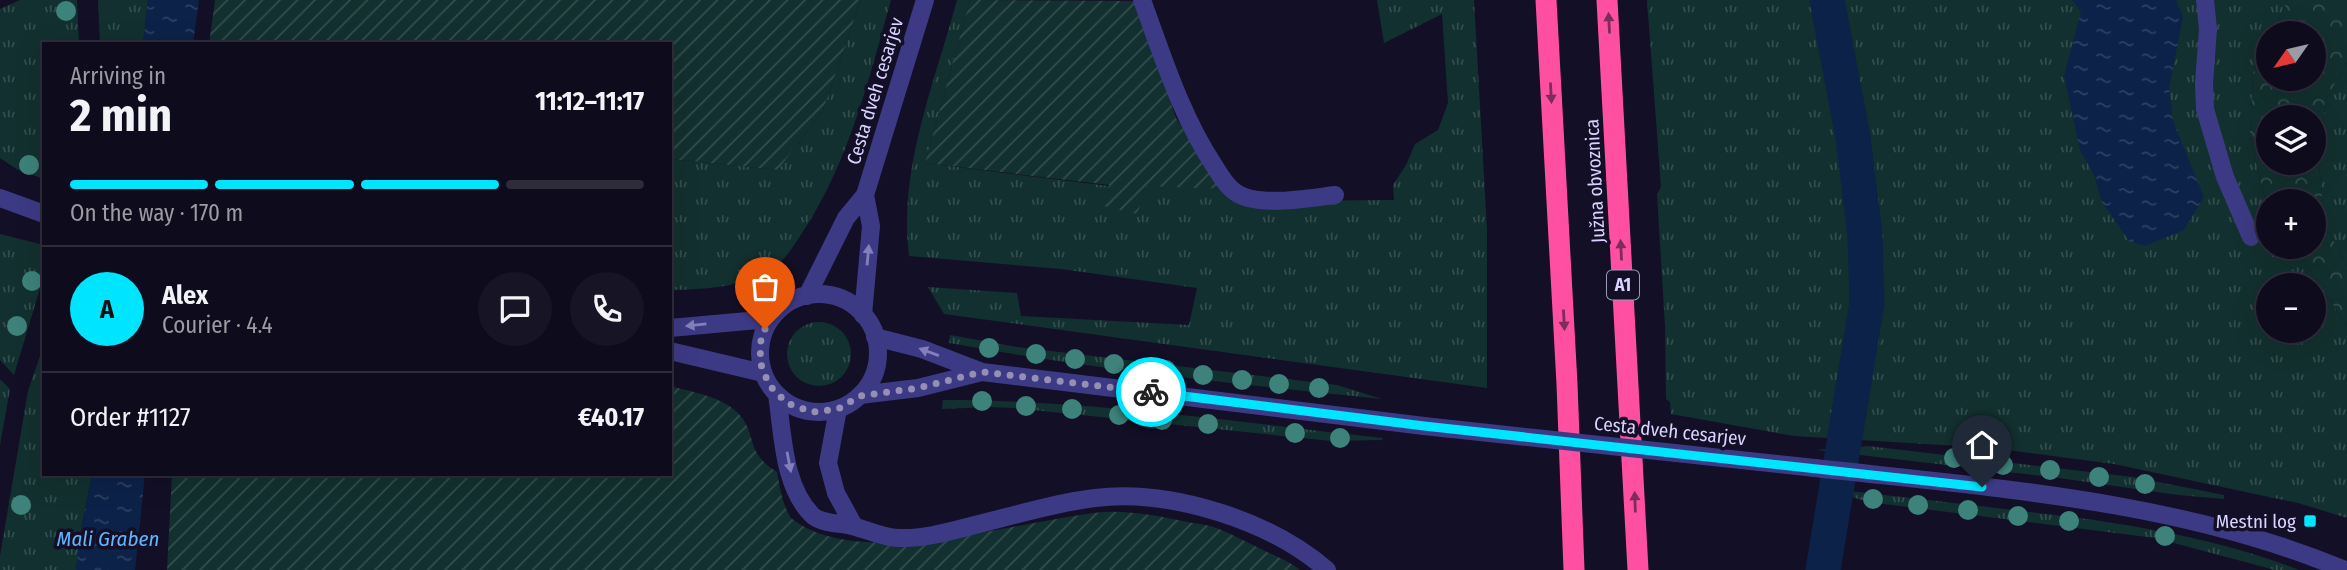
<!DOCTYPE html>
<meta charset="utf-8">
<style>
:root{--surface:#0e0b1c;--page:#171425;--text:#f1f3f6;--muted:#9b9ba3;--line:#2e2b3b;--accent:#00e5ff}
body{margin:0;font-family:"Fira Sans Condensed",sans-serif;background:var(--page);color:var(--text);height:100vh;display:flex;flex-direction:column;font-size:26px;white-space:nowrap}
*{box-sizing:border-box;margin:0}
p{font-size:23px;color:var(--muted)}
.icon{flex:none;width:38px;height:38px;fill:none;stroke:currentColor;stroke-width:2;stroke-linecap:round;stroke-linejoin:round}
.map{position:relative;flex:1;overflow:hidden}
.drawer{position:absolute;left:42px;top:42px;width:630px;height:434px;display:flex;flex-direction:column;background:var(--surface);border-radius:0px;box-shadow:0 7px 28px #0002,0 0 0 2px var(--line)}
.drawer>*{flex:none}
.needle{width:46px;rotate:236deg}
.buttons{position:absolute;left:2256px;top:21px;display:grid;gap:14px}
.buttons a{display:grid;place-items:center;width:70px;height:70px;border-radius:50%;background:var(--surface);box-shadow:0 7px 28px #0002,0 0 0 2px var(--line);font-size:35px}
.pin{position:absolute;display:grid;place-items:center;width:60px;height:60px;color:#fff;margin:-72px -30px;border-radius:50% 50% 50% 0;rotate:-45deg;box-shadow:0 0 7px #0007}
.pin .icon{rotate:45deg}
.courier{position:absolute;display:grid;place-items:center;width:70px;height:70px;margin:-35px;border:5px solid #00e5ff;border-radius:50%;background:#fff;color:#222;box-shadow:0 2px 9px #0007}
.summary em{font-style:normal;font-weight:700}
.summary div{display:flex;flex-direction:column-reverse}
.summary{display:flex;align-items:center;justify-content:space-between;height:119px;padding:0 28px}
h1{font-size:46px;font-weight:700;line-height:52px}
.bar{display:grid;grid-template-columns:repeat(4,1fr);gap:10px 7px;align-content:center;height:84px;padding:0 28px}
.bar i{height:9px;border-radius:5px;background:var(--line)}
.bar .on{background:var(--accent)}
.bar p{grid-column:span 4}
.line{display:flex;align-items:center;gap:18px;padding:0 28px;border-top:2px solid var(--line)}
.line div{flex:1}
.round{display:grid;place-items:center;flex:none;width:74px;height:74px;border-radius:37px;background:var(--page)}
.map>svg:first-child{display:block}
</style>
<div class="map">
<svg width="2347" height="570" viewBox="0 0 2347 570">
<defs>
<pattern id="grass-tufts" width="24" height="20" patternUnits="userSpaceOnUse" patternTransform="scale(1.75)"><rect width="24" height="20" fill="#12302f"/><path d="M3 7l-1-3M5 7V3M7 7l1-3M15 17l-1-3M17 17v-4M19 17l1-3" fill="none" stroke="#344d4e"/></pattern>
<pattern id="forest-crowns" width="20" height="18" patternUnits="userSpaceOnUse" patternTransform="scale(1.75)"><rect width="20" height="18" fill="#12302f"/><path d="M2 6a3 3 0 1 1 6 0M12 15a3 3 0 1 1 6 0" fill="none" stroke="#344d4e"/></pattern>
<pattern id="garden-furrows" width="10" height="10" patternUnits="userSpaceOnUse" patternTransform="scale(1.75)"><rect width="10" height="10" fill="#12302f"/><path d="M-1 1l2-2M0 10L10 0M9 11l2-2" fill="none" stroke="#344d4e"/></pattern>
<pattern id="water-ripples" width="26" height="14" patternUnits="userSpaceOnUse" patternTransform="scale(1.75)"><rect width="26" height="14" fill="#0c2248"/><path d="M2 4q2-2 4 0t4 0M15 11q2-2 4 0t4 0" fill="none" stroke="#2f4163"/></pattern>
</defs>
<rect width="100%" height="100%" fill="#130f26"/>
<path fill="url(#grass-tufts)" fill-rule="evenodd" d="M20,0H77L79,44H44V179L18,170L0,158V9Z
M98,0H148L143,44H100Z
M861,0H891C869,79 849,161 804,230C796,242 789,255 778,264C743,288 711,289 670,290V159L778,170L823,110Z
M957,0H970L925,163L1109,186L1137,213L1147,185L1223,189L1261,201L1394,200L1393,185L1406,165L1415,144L1438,130L1448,103L1442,14L1384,43L1377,0H1474L1487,230V388L944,314L928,287L1017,293L1021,316L1189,325L1197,288L1061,269L909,256C898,169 935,82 957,0Z
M1647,0H2288L2272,33H2268V42L2253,73L2250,137L2268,211V247H2293L2347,325V518L2298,503L2114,464L1992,448L1794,436L1671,414L1670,402L1666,399L1665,326L1657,194L1661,187ZM2268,285H2314V331H2268Z
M2347,63V266L2325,224L2319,165L2325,101Z
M0,234L44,245V275L14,375L0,360Z
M787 354a32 32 0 1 1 64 0a32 32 0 1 1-64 0Z
M950,335L1017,347L1337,385L1382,399C1237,384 1092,369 949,343Z
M44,344V474H92L80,534L76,570H0V556L28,391Z
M0,379L10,389L0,445Z
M943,400C1090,400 1237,422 1383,438L1382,440L1331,441L1014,408L990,407L942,409Z
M1868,446L2133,477L2224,495V499L2178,495L2052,477L1816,450Z
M1822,488C1885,495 1949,502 2013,510C2110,521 2207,534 2299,570H2275L2155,538L1868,502Z"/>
<path fill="url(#forest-crowns)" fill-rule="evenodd" d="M2288,0H2347V63L2325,101L2319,165L2325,224L2347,266V325L2293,247H2314V201H2268V211L2250,137L2253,73L2268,42V79H2314V33H2272ZM2268,117H2314V163H2268Z"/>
<path fill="url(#garden-furrows)" d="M215,0H861L823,110L778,170L670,159V44H209Z
M970,0L1136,1L1176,118L1223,189L1147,186L1137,214L1103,206L1109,185L925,163Z
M670,386C692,392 721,396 738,413C758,434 744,452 777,472C780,487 782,504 791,518C855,570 1005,525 1093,513C1126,509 1156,516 1188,522C1198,524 1210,525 1219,529C1234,535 1248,543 1263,550C1275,556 1289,561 1300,570H167L172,474H670Z"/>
<path fill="url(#water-ripples)" d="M148,0H199L193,44H143Z
M2072,0H2176L2183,17L2169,88L2173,121L2204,197L2184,230L2145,246L2129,241L2102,202L2094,175L2080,150L2064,76L2081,12Z
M92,474H145L135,570H76L80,534Z"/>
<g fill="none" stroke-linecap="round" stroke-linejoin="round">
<path stroke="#0c2248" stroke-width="35" d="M1823,570L1867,303L1865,236L1853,137L1827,0"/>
<path stroke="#3d3a85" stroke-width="18" d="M1142,0C1163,57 1181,116 1215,167C1220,175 1226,186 1235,192C1257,208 1309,198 1335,195
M2205,0L2208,29L2204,83L2205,109L2225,177L2251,237
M0,198L44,214
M760 353a59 59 0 1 1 118 0a59 59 0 1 1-118 0Z
M807,296L846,218L865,195L925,0
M863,315L871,226L865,195
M670,328L770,319
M875,337L922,349L982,372L1424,426
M670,351L763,373
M777,395C783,434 783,486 812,515C821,524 841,523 852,526C868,530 882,537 898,538C923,539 948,532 971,526C1012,516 1054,503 1095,498C1170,489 1270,520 1327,570
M860,395L918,388L982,372
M838,409L828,463L836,493L854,526
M1815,468C1993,488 2178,500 2345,570"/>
<path stroke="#ff4fa3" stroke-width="21" d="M1546,0L1567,384L1574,570
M1607,0L1638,570"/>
<path stroke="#3d3a85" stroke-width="18" d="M1424,426L1815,468"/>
</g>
<g fill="#3d827b">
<circle cx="66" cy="11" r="10"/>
<circle cx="29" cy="165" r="10"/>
<circle cx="32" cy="281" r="10"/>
<circle cx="17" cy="326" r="10"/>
<circle cx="989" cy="348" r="10"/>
<circle cx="1036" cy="354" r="10"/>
<circle cx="1075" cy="359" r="10"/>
<circle cx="1114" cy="364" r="10"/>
<circle cx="1166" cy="370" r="10"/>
<circle cx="1203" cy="375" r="10"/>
<circle cx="1242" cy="380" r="10"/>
<circle cx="1279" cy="384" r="10"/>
<circle cx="1319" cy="388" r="10"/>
<circle cx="982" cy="401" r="10"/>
<circle cx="1026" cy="406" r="10"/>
<circle cx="1072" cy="409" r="10"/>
<circle cx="1119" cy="415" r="10"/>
<circle cx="1162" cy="420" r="10"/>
<circle cx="1208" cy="424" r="10"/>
<circle cx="1295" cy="433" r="10"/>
<circle cx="1340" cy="438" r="10"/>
<circle cx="1954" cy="458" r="10"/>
<circle cx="2003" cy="465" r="10"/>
<circle cx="2050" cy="470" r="10"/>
<circle cx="2099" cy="477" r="10"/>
<circle cx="2145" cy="484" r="10"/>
<circle cx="1873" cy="499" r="10"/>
<circle cx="21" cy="505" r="10"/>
<circle cx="1918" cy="505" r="10"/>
<circle cx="1968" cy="510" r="10"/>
<circle cx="2018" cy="516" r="10"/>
<circle cx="2069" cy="521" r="10"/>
<circle cx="2165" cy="536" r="10"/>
</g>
<defs><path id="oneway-solid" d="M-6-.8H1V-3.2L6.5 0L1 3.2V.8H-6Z" transform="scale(1.75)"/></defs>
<g fill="#7d2c5e">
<use href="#oneway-solid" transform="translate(1609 23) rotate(-93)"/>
<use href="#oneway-solid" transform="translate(1551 93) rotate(87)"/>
<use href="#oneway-solid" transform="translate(1621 250) rotate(-93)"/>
<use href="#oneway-solid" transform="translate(1564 320) rotate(87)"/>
<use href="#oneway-solid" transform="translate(1635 502) rotate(-92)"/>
</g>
<g fill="#837fbc">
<use href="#oneway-solid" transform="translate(868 255) rotate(-85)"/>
<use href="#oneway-solid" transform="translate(696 325) rotate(174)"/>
<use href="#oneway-solid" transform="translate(929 352) rotate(-160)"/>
<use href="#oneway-solid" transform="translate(789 462) rotate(79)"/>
</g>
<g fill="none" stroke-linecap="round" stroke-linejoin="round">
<path stroke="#948fb3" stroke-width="7" stroke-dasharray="0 12.6" d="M765,329L761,340L760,362L769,385L787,403L812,412L838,409L860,396L918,388L982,372L1151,392"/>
<path stroke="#00e5ff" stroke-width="9" d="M1151,392L1424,426L1982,487"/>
</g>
<rect fill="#00e5ff" stroke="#130f26" stroke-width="2.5" x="2303" y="514" width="14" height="14" rx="3.5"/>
<g text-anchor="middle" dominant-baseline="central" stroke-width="7" stroke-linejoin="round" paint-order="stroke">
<rect fill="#130f26" stroke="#9e99be" stroke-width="2" x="1607" y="270.5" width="32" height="29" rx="5"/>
<g font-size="18" font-weight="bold" fill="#d9d4ff">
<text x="1623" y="285">A1</text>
</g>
<g font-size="19" fill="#d9d4ff" stroke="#130f26">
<text transform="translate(875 91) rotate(-73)">Cesta dveh cesarjev</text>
<text transform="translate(1595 181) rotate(-93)">Južna obvoznica</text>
<text transform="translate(1670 431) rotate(6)">Cesta dveh cesarjev</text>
</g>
<g font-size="19" fill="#d9d4ff" stroke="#130f26" text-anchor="end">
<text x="2296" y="521">Mestni log</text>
</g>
<g font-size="21" font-style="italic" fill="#62b6ff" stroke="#130f26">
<text x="108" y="539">Mali Graben</text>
</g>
</g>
</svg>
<div class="buttons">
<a><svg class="needle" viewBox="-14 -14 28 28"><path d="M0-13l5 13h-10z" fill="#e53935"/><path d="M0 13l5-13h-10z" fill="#9b9ba3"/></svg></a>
<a><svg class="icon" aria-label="layers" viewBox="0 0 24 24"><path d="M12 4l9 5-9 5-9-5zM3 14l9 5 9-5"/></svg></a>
<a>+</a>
<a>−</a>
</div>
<div class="pin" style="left:765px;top:329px;background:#ea580c"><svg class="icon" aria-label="bag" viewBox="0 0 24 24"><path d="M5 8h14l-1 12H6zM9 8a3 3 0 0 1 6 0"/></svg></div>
<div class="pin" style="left:1982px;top:487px;background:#1f2937"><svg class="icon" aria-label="home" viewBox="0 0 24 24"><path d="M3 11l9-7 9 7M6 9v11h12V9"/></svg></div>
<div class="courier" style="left:1151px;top:392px"><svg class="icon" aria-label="bike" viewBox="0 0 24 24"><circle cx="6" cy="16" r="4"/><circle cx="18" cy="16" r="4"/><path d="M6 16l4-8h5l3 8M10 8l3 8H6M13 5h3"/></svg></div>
<section class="drawer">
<div class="summary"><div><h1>2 min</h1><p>Arriving in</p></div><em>11:12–11:17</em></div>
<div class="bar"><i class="on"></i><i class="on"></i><i class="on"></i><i></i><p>On the way · 170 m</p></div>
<div class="line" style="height:126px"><b class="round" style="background:var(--accent);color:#111">A</b><div><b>Alex</b><p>Courier · 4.4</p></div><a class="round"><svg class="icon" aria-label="chat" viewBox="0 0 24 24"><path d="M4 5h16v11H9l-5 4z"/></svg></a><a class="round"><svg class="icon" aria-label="phone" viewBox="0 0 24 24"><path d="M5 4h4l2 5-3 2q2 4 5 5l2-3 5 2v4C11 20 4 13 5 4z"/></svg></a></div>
<div class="line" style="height:91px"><div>Order #1127</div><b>€40.17</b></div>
</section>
</div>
